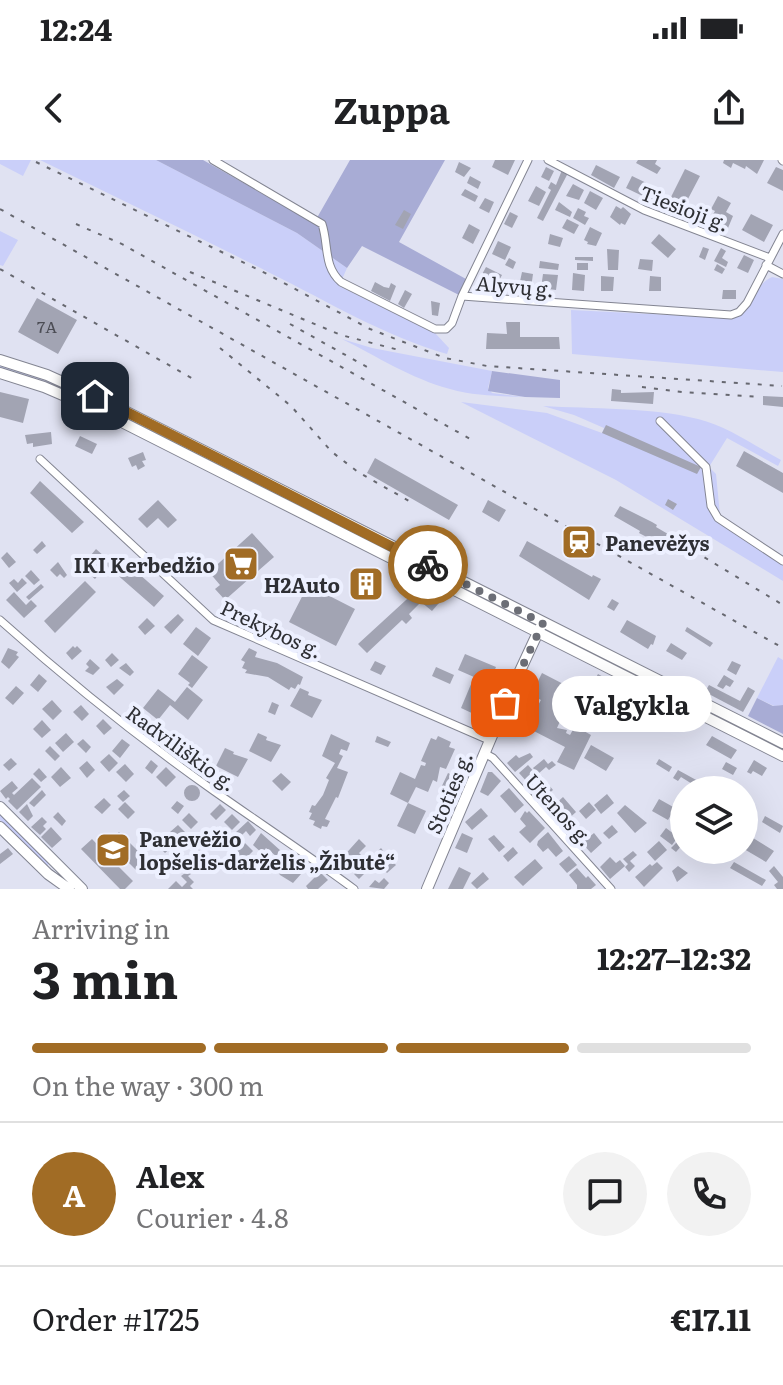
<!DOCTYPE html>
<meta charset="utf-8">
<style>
:root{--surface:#fff;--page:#f2f2f2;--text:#202124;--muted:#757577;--line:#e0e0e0;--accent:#a16c25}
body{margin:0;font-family:Literata,serif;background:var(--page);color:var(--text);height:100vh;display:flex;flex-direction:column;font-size:30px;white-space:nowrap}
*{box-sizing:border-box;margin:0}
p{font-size:26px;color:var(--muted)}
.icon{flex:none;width:44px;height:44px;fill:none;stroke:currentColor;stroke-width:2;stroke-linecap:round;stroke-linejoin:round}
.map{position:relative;height:729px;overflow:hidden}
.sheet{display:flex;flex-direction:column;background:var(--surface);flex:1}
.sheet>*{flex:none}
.tools{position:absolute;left:670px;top:616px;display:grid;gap:16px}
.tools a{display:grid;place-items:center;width:88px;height:88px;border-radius:50%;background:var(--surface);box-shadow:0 8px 32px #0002;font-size:40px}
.pin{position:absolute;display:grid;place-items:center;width:68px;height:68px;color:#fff;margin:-34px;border-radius:16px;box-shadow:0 4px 12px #0006}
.courier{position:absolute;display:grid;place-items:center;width:80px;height:80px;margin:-40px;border:6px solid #a16c25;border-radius:50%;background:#fff;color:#222;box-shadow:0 2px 10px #0007}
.bubble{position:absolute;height:56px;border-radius:28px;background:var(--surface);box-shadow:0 8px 32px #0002;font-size:26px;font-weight:700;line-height:56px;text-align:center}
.summary em{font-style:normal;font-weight:700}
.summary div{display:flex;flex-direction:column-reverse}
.summary{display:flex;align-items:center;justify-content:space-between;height:136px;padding:0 32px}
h1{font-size:52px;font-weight:700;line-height:60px}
.bar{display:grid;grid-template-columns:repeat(4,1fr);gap:12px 8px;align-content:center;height:96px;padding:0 32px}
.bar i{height:10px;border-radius:6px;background:var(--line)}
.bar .current{background:var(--accent)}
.bar p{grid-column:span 4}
.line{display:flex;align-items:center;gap:20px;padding:0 32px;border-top:2px solid var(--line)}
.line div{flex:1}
.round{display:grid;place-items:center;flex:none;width:84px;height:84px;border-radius:42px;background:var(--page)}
.status{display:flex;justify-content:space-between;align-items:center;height:56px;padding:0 40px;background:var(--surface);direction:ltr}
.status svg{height:22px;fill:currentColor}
header{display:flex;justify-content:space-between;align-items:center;height:104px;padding:0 32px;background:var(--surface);font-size:36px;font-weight:700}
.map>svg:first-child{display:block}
</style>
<div class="status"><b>12:24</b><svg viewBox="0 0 49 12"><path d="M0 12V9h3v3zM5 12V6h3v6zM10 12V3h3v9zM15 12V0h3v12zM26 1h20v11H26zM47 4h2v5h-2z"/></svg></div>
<header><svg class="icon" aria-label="back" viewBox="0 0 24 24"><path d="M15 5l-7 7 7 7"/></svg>Zuppa<svg class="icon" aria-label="share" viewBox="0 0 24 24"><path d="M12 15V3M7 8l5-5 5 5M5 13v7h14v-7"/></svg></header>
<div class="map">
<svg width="783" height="729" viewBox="0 0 783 729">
<rect width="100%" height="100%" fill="#e0e2f2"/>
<path fill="#cacff9" d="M0,0H31L23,16L0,4Z
M40,0H156L297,73L347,108L339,126L435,173L449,188L447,194C384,176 329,142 270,113C194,74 117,38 40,0Z
M0,71L18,80L3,106L0,105Z
M772,117L783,119V212L572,194L571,150L730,158C757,151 750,127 772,117Z
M342,179L372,188L492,211L488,228L492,233L524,237C499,236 474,236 450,229C412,219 376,196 342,179Z
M0,205L64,227L99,243L225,308L0,209Z
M461,242L547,253L602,273L604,268L574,255L543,246C592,249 650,247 698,259C727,266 755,286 781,300L778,306L727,278L709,307L716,314L720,355L783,402V421L616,320Z
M347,368L525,458L524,462L346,372Z
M557,474L783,587V592L555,478Z
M778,497L783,500V545L774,546L757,538Z
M0,653L50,702L47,706L0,660Z"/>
<path fill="#a8acd5" d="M156,0H203L314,63L350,0H445L399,82L466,119L459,135L362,86L347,108L297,73Z
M492,211L560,220V238L525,237L488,231Z
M757,538L773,546L783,545V574L748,556Z"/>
<path fill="#a2a4b3" d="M495,0H515L508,15L492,7Z
M638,0H657L655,4L661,8L657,14L636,3Z
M724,0H764L757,14L746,6L745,9L733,3L731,8L723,3Z
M459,2L471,8L464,17L455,12Z
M596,5L620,17L614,28L591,15Z
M546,7L554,11L549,21L541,17Z
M776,7L783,10V31L767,23Z
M685,9L700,16L679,56L665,49Z
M562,10L568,13L543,61L537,58L551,30L548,28L551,22L556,25Z
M470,16L481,22L478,29L467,23Z
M632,16L659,29L653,41L626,28Z
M573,24L584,30L579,40L566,36Z
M536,26L546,32L539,46L528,41Z
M465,29L478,36L475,42L461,35Z
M590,31L603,38L596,50L584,43Z
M718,36L731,43L726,52L733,56L728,68L710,60L715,51L711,49Z
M485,38L494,42L489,53L479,48Z
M559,42L572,52L570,57L555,50Z
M616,46L621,49L623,47L631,54L625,65L621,63L620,65L610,57Z
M578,48L586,52L584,56L589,58L585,65L573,58Z
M404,50L411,54L403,69L395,65Z
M510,52L518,56L512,68L504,64Z
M751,54L773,65L764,82L742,70Z
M567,59L579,65L574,74L562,68Z
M469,64L480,70L473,84L462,78Z
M590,67L602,73L596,86L587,84L588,82L584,80Z
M550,74L563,78L560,87L548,84Z
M659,74L676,89L668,98L651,83Z
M498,81L511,87L505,100L492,94Z
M703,87L709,89L705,100L699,97Z
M721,88L726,91L722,98L728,102L726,107L714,101Z
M607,89L619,90L618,110H608Z
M744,95L754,100L748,113L737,108Z
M575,97H593V101L575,100Z
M509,98L516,102L513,109L505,105Z
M640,99L653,100L652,111L638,109Z
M540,101L559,104L558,110L539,108Z
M577,103H588V110H577Z
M717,104L725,109L722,114L714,110Z
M486,107L502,115L495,128L479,120Z
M522,112L533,114L531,128L519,126Z
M573,113L585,115L584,131L572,130Z
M543,114L558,115L556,130L541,128Z
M601,116L614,117L613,131H601Z
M650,116L661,117V131H649Z
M375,122L384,127L389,128L391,123L396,126L390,141L371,131Z
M405,130L412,134L404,148L398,144Z
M723,130H736V139H722Z
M37,138L77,160L58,194L18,172Z
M431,141L440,143L438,156L432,155Z
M506,162H520V177H559L560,189H486L487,173L507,174Z
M612,229L621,230V233L654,232L653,244L611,241Z
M0,232L29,239L23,263L0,257Z
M763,236L783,237V247L763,245Z
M606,265L701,307L697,314L602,273Z
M51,272L52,284L33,287V283L27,284L25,275Z
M80,276L97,284L92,294L75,286Z
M744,291L783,313V333L736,306Z
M143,292L146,300L142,301L145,306L138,310L136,305L132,307L128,298Z
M375,298L458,345L449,360L367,313Z
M40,321L84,362L72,373L30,333Z
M668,339L677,344L673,350L665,345Z
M158,340L177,360L168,368L158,358L147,368L138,359Z
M488,340L506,350L499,362L482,352Z
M620,346L652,362L657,365L656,367L685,384L679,394L639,373L640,371L614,356Z
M252,373L274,397L225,440L215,429L220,425L209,412Z
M42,381L46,386L37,394L33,390Z
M527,381L592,417L593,415L601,419L589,440L519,396Z
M96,389L114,405L121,398L164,436L154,447L106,405L95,419L81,407Z
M7,392L16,402L9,408L1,398Z
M58,402L67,415L64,418L60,414L57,417L50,410Z
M31,410L40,420L34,425L25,416Z
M355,414L381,427L377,434L351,421Z
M22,418L27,423L17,432L9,423L14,419L18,423Z
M85,421L96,432L55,473L44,461Z
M41,424L44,427L29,440L26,437Z
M308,425L355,449L336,486L289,462Z
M418,429L439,443L432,451L421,442L409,454L412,458L406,464L402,460L367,493L358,484Z
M14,432L26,445L31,440L37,446L24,458L6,440Z
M612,439L619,443L614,451L607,447Z
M178,454L184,460L171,474L164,467Z
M147,458L155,466L145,475L138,467Z
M627,460L656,476L653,485L651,484L648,489L620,472Z
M196,467L211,478L198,496L183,484Z
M687,467L713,483L710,487L685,471Z
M671,483L687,493L682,500L666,491Z
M73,486L75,488L77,486L82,491L72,500L66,493Z
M8,488L18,492L16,495L19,497L9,509L1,502Z
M249,488L257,492L255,497L277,503L303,517L300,525L298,524L295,529L291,527L289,530L268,517L245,513L247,510L242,508L245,502L241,500Z
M112,493L119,500L111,507L105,500Z
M465,494L496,507L476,555L461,548L474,517L458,510Z
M192,495L208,507L192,528L188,525L190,523L178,514Z
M90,499L100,508L93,515L85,511L89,507L86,504Z
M375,501L386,506L381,515L370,510Z
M732,501L741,505L736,515L727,510Z
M126,503L134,512L130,516L119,508Z
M436,507L454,515L450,524L432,516Z
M542,513L573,529L575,535L587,541L586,545L594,553L589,563L560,548L556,556L561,559L557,568L567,570L566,573L570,575L575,566L591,575L574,610L557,602L565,587L526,567L541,540L531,535Z
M39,514L47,521L38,532L30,525Z
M598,514L621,527L615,538L592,525Z
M724,515L734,521L730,527L726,525L723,529L717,526Z
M117,519L124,525L114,535L106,527Z
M709,525L740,541L748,527L755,531L743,552L705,532Z
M16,526L24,533L13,545L5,538Z
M187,527L203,540L188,560L170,545L158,560L143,548L158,529L175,542Z
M300,528L309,532L308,535L322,540L312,558L290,546Z
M52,540L62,551L53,560L42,549Z
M646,540L674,556L666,570L638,555Z
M272,542L279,545L275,555L268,552Z
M81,545L89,554L82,561L73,552Z
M618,546L623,549L612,568L600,561L605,553L612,557Z
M103,559L112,568L104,575L96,566Z
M42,560L51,570L42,578L33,569Z
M66,573L74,582L63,592L55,583Z
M258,573L267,577L266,580L281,585L271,602L249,591Z
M331,574L350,583L347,591L341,589L339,594L343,596L337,608L348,612L338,638L336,637L325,659L330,661L327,667L322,666L321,669L313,665L315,661L309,659L312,653L309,652L312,645L315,646L323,635L329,620L326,618L335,603L322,596Z
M377,576L391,582L388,587L375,582Z
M438,576L451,582L449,587L455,589L446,609L440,607L437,622L433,620L428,632L416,627L408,643L390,634L400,612L415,619L421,605L425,606L426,603L421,601L431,578L436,580Z
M712,576L737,590L731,599L706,585Z
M83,579L91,587L86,593L77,584Z
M122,579L130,585L120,598L112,591Z
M591,585L614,598L606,611L584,598Z
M50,586L60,596L55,601L45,591Z
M225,588L234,592L233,594L248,599L238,617L216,606Z
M530,593L533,597L515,612L507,603L516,595L519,598Z
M109,594L118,603L109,612L100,602Z
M11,598L17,604L9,611L3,605Z
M544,599L548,604L552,601L556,605L549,610L546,607L538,614L533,608Z
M659,599L672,607L669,612L656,604Z
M151,600L158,606L152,614L145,608Z
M754,600L767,608L762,616L753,611L751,614L747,612Z
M87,601L95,610L87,618L79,608Z
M726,602L737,608L733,615L722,609Z
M125,604L134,614L126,622L116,612Z
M528,605L536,614L527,622L519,613Z
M61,607L71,618L60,627L51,617Z
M166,607L176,617L166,627L156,617Z
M39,608L47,617L41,622L33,614Z
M678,610L698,621L697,627L681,617L678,621L673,618Z
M488,612H492L501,621L488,636L480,632Z
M281,613L291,622L282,631L272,621Z
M448,613L462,620L453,633L457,635L453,646L445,642L447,637L442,635L444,629L441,628Z
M541,615L553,630L542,639L530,625Z
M32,618L41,627L17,650L8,641L10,639L8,637L6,639L0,631L12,621L18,628L12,633L14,635Z
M184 633a8 8 0 1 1 16 0a8 8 0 1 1-16 0Z
M509,628L524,645L515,653L500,636Z
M42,630L46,635L34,647L29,643Z
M124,630L130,636L123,642L117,636Z
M607,634L614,643L601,654L594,645Z
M563,637L576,652L565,662L552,647Z
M104,638L111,645L102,654L94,647Z
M659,639L675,648L668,660L652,651Z
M177,641L184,646L178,654L171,648Z
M125,642L135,652L128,659L118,649Z
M589,642L596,650L586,659L579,651Z
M408,643L426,651L415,674L397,666Z
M27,644L33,656L28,661L19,652Z
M220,644L226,650L216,660L210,654Z
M625,645L647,663L635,673L617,653Z
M481,648L488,656L472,670L465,662Z
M525,651L527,653L529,651L545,668L530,683L519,672L526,666L520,659Z
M58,652L66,661L62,666L53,657Z
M189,653L198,662L191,669L182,660Z
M232,654L240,662L232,670L224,662Z
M765,656L783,666L780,673L762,662Z
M42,657L47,662L43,666L46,669L40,675L31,667Z
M248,661L256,670L250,676L246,671L239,678L235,673Z
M178,665L185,672L177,680L170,672Z
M612,665L618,672L609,679L603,673Z
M219,666L227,674L216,685L208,676Z
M51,667L62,679L52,688L41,677Z
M666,668L678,677L672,685L660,676Z
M119,672L150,703L140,714L120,694L122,706L119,707L133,721L125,729H120L81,689L92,679L117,705L118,692L108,682Z
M548,672L563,691L556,697L548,688L543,692L537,685L538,681Z
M261,673L281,691L276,696L266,688L262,693L253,685Z
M462,673L473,678L467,693L455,688Z
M594,673L602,683L591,693L582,683Z
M745,673L774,691L766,702L744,689Z
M494,675L505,687L499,692L488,679Z
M166,677L174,685L165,693L157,685Z
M359,679L366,686L359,693L363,697L352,709L341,699Z
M679,680L683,684L676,692L671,688Z
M659,681L667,690L655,701L647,692Z
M245,683L253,691L243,701L235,693Z
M513,687L518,693L508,702L503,696Z
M8,688L13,694L0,704V694Z
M197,688L203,694L190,707L183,701Z
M381,688L385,693L376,703L371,698Z
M703,690H721L717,698Z
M633,691L637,695L630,701L635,706L629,712L625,707L628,704L623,699Z
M569,696L577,705L567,713L559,704Z
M610,697L616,703L620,700L625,706L610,719L600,707Z
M159,699L170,711L162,719L151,707Z
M535,699L543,708L523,726L514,717Z
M392,701L396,705L387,713L384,710Z
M216,702L221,708L215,713L210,708Z
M286,702H290L301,714L293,723L280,715L278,712Z
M657,702L663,708L644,727L635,717L650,704L652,706Z
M734,702L766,720L762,726L730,708Z
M362,706L367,711L359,719L354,714Z
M678,706L688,713L677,722L672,711Z
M774,706L783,717V729H777L774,725L778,722L769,711Z
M459,707L471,713L463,729H448Z
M577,708L586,718L588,716L596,725L591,729H577V725L569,715Z
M188,711L191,714L188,716L194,722L190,726L193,729H168L176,721L182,727L187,722L181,716Z
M320,712L328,720L318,729H308L306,726Z
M483,712L489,719L477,729L471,723Z
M384,718L389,723L384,729L369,727L375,720L379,723Z"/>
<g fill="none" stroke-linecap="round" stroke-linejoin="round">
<defs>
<path id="minor" d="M213,0L322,64C329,85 323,106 341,122L435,169H446L452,163L462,136L731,155L739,152L747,143L783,74
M548,0L644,50L770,98
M782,0L783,1
M766,105L783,114
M462,136L528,0
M660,261L706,307L711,346L718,358L783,401
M40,299L213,460L489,580
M0,460C68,521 139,578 214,631C261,664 308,695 354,729
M484,593L493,598L611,729"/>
<path id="secondary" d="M0,200L47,215L109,243L783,583
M0,213L44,227L102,252L783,596
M0,647L82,729
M0,667L48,714L69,729
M427,729L513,526L540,468"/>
</defs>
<use href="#minor" stroke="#838592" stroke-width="9"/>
<use href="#secondary" stroke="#838592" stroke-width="12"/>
<use href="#minor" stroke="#fff" stroke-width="7"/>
<use href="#secondary" stroke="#fff" stroke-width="10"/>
<path stroke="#676870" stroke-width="2" stroke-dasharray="4 8" stroke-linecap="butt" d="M36,2L267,114L370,169L445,198L487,206L782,226
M0,49L783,488
M76,64L131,88
M120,83L472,280
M0,109L195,220
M190,112L341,175L399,190
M290,164L367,207
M220,188L291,246L332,292L358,312L409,341
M642,227L682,232L761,237
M684,385L783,445"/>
</g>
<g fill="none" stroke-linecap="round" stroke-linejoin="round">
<path stroke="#6c6e76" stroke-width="8" stroke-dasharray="0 14.4" d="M428,405L543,463L505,543"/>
<path stroke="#a16c25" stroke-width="10" d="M95,236L428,405"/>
</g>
<defs>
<symbol id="station-square" viewBox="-11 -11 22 22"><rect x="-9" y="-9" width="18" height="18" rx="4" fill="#a16c25" stroke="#edf0ff"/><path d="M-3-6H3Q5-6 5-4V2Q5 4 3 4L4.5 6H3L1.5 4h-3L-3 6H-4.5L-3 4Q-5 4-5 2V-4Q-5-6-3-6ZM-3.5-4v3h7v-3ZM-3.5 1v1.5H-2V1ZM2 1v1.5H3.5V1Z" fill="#fff"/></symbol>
<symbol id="supermarket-square" viewBox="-11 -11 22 22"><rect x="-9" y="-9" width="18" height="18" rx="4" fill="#a16c25" stroke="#edf0ff"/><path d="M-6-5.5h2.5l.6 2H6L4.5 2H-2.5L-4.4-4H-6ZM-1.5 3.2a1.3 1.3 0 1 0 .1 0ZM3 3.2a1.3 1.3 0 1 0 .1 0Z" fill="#fff"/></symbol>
<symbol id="building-square" viewBox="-11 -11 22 22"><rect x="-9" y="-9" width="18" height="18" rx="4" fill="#a16c25" stroke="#edf0ff"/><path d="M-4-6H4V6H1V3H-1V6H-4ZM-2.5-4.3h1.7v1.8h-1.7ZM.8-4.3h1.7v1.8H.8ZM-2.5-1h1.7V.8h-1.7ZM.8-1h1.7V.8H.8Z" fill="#fff"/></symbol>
<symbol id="school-square" viewBox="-11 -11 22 22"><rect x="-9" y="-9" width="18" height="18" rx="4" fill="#a16c25" stroke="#edf0ff"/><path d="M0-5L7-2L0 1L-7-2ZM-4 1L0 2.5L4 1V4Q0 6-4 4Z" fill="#fff"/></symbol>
</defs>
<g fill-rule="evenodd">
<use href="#station-square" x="559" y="362" width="40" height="40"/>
<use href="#supermarket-square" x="221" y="384" width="40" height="40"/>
<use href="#building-square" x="346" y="404" width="40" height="40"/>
<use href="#school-square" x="93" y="670" width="40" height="40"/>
</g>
<g text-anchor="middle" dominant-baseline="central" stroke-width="8" stroke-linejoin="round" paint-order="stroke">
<g font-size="16" fill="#4b4c54">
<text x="47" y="166">7A</text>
</g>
<g font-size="20" fill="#2e2f34" stroke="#edf0ff">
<text transform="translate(685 47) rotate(21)">Tiesioji g.</text>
<text transform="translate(515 125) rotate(5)">Alyvų g.</text>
<text transform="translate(272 468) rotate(25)">Prekybos g.</text>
<text transform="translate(182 587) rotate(36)">Radviliškio g.</text>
<text transform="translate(448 632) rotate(-67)">Stoties g.</text>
<text transform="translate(560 649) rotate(48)">Utenos g.</text>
</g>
<g font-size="20" font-weight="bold" fill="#2e2f34" stroke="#edf0ff" text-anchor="start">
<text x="605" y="382">Panevėžys</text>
<text x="215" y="404" text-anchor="end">IKI Kerbedžio</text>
<text x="340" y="424" text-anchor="end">H2Auto</text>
<text x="139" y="678">Panevėžio<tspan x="139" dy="23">lopšelis-darželis „Žibutė“</tspan></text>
</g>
</g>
</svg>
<div class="tools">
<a><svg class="icon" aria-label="layers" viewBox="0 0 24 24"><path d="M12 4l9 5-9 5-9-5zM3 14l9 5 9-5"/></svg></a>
</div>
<div class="pin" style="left:505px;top:543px;background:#ea580c"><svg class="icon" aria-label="bag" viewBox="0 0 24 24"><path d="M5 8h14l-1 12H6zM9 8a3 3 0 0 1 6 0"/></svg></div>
<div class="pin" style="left:95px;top:236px;background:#1f2937"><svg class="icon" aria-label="home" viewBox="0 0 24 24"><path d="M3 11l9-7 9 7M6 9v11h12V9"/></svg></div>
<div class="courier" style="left:428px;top:405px"><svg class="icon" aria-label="bike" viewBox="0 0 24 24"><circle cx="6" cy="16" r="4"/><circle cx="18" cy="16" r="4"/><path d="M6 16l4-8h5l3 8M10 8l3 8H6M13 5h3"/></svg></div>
<div class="bubble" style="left:552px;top:516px;width:160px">Valgykla</div>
</div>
<section class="sheet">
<div class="summary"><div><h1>3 min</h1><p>Arriving in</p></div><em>12:27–12:32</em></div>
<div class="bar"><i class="current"></i><i class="current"></i><i class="current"></i><i></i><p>On the way · 300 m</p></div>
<div class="line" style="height:144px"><b class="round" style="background:var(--accent);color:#fff">A</b><div><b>Alex</b><p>Courier · 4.8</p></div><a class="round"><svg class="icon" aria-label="chat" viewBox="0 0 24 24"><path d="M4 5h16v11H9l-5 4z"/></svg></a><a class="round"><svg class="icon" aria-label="phone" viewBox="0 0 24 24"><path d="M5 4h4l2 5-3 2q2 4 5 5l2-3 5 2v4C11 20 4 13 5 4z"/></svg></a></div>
<div class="line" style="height:104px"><div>Order #1725</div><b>€17.11</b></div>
</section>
